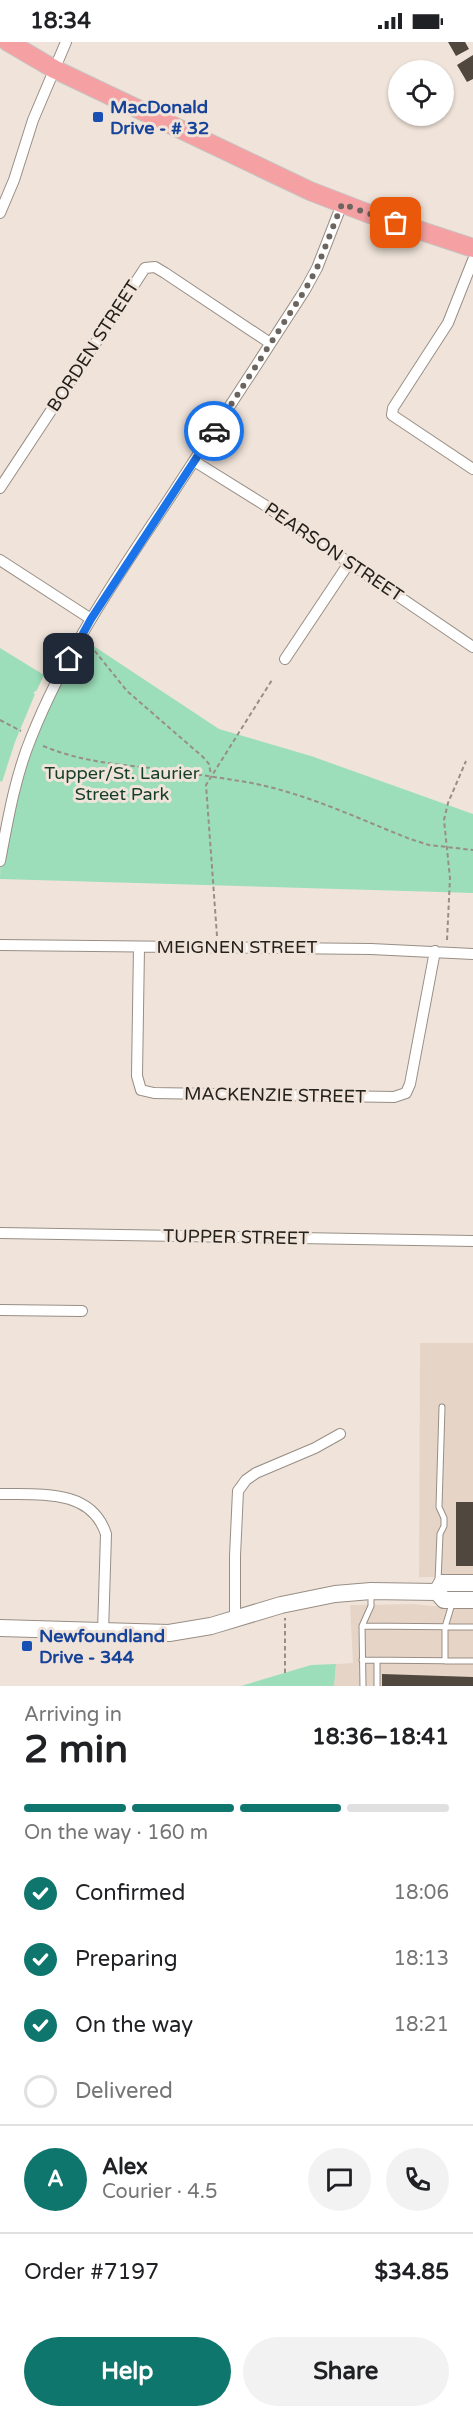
<!DOCTYPE html>
<meta charset="utf-8">
<style>
:root{--surface:#fff;--page:#f2f2f2;--text:#202124;--muted:#757577;--line:#e0e0e0;--accent:#0f766e}
body{margin:0;font-family:"Varela Round",sans-serif;background:var(--page);color:var(--text);height:100vh;display:flex;flex-direction:column;font-size:22px;white-space:nowrap}
*{box-sizing:border-box;margin:0}
p{font-size:20px;color:var(--muted)}
.icon{flex:none;width:33px;height:33px;fill:none;stroke:currentColor;stroke-width:2;stroke-linecap:round;stroke-linejoin:round}
.map{position:relative;height:1644px;overflow:hidden}
.drawer{display:flex;flex-direction:column;background:var(--surface);flex:1}
.drawer>*{flex:none}
.buttons{position:absolute;left:388px;top:18px;display:grid;gap:12px}
.buttons a{display:grid;place-items:center;width:66px;height:66px;border-radius:50%;background:var(--surface);box-shadow:0 2px 4px #0004;font-size:30px}
.pin{position:absolute;display:grid;place-items:center;width:51px;height:51px;color:#fff;margin:-26px;border-radius:12px;box-shadow:0 3px 9px #0006}
.courier{position:absolute;display:grid;place-items:center;width:60px;height:60px;margin:-30px;border:4px solid #1a73e8;border-radius:50%;background:#fff;color:#222;box-shadow:0 2px 8px #0007}
.headline em{font-style:normal;font-weight:700}
.headline div{display:flex;flex-direction:column-reverse}
.headline{display:flex;align-items:center;justify-content:space-between;height:102px;padding:0 24px}
h1{font-size:39px;font-weight:700;line-height:45px}
.bar{display:grid;grid-template-columns:repeat(4,1fr);gap:9px 6px;align-content:center;height:72px;padding:0 24px}
.bar i{height:8px;border-radius:4px;background:var(--line)}
.bar .current{background:var(--accent)}
.bar p{grid-column:span 4}
.line{display:flex;align-items:center;gap:15px;padding:0 24px;border-top:2px solid var(--line)}
.line div{flex:1}
.round{display:grid;place-items:center;flex:none;width:63px;height:63px;border-radius:32px;background:var(--page)}
ol{padding:0 24px;list-style:none}
li{display:flex;align-items:center;gap:18px;height:66px}
li p{margin-inline-start:auto}
li .icon{padding:6px;border-radius:50%;background:var(--accent);color:#fff;stroke-width:4}
li:last-child{color:var(--muted)}
li i{width:33px;height:33px;border:3px solid var(--line);border-radius:50%}
.action{display:flex;gap:12px;margin-top:auto;padding:12px 24px}
.action a{flex:1;height:69px;border-radius:36px;background:var(--accent);color:#fff;font-size:24px;font-weight:700;line-height:69px;text-align:center}
.action a+a{background:var(--page);color:var(--text)}
.status{display:flex;justify-content:space-between;align-items:center;height:42px;padding:0 30px;background:var(--surface);direction:ltr}
.status svg{height:16px;fill:currentColor}
.map>svg:first-child{display:block}
</style>
<div class="status"><b>18:34</b><svg viewBox="0 0 49 12"><path d="M0 12V9h3v3zM5 12V6h3v6zM10 12V3h3v9zM15 12V0h3v12zM26 1h20v11H26zM47 4h2v5h-2z"/></svg></div>
<div class="map">
<svg width="473" height="1644" viewBox="0 0 473 1644">
<rect width="100%" height="100%" fill="#f0e4da"/>
<path fill="#e6d5c7" d="M420,1301H473V1535H419Z
M414,1562L442,1565H473V1644H334L336,1622L353,1621L350,1563Z"/>
<path fill="#9ddeba" d="M80,595L219,687L311,714L473,772V851L0,837C0,751 47,671 80,595Z
M0,606L44,633L37,648L33,651L35,652L15,700L2,740L0,739Z
M336,1622L334,1644H241L311,1623Z"/>
<path fill="#50473f" d="M448,0H465L469,7L456,14Z
M473,13V37L467,40L457,23Z
M456,1460H473V1524H456Z
M382,1632L473,1635V1644H382Z"/>
<g fill="none" stroke-linecap="round" stroke-linejoin="round">
<defs>
<path id="lane" d="M438,1539L440,1492L444,1484V1476L439,1465L442,1365
M362,1584L473,1585
M362,1618L473,1619
M445,1619V1585L452,1562
M363,1644L362,1584L371,1564V1552
M377,1644V1619"/>
<path id="street" d="M0,171L14,138L33,78L66,0
M473,218L448,281L393,366L392,373L473,427
M194,419L263,462L473,605
M0,446L145,226L155,225L165,231L270,301
M0,518L91,577
M285,617L349,521
M0,819C8,777 15,735 31,696C65,610 118,533 169,457C215,387 260,318 305,248L317,226L342,162
M0,903L371,907L473,912
M139,905L137,1034L141,1048L154,1051L394,1055L406,1051L410,1042L435,909
M0,1191L473,1199
M0,1268L82,1269
M0,1452C39,1453 91,1446 106,1492L103,1590
M235,1575V1514L238,1449L246,1438L256,1431L315,1406L340,1392"/>
<path id="secondary" d="M437,1550L442,1541H473
M0,1586L169,1591L211,1584L281,1563L335,1552L371,1549L437,1550L444,1558H473"/>
<path id="primary" d="M8,0L54,27L310,149L367,171L473,206"/>
</defs>
<use href="#lane" stroke="#988e85" stroke-width="7"/>
<use href="#street" stroke="#988e85" stroke-width="12"/>
<use href="#secondary" stroke="#988e85" stroke-width="18"/>
<use href="#primary" stroke="#c6c5c4" stroke-width="20"/>
<path stroke="#978f87" stroke-width="2" stroke-dasharray="4.5 3" stroke-linecap="butt" d="M90,603L127,649L203,715L209,722L211,733
M0,678L21,689
M43,704C80,719 112,722 151,726C182,730 215,735 246,740C303,750 357,776 410,797L429,803L473,808
M217,894L206,743L272,638
M447,898L450,836L444,778L448,761L466,719
M285,1631V1576"/>
<use href="#lane" stroke="#fff" stroke-width="5"/>
<use href="#street" stroke="#fff" stroke-width="10"/>
<use href="#secondary" stroke="#fff" stroke-width="16"/>
<use href="#primary" stroke="#f5a1a3" stroke-width="18"/>
</g>
<g fill="none" stroke-linecap="round" stroke-linejoin="round">
<path stroke="#6c655f" stroke-width="6" stroke-dasharray="0 10.8" d="M214,389L305,248L317,226L342,162L396,181"/>
<path stroke="#1a73e8" stroke-width="8" d="M69,617L91,577L214,389"/>
</g>
<g fill="#1a4fb4" stroke="#f0e4da" stroke-width="2">
<rect x="92" y="69" width="12" height="12" rx="3"/>
<rect x="21" y="1598" width="12" height="12" rx="3"/>
</g>
<g text-anchor="middle" dominant-baseline="central" stroke-width="6" stroke-linejoin="round" paint-order="stroke">
<g font-size="18" font-weight="bold" fill="#164399" stroke="#f0e4da" text-anchor="start">
<text x="110" y="65">MacDonald<tspan x="110" dy="21">Drive - # 32</tspan></text>
<text x="39" y="1594">Newfoundland<tspan x="39" dy="21">Drive - 344</tspan></text>
</g>
<g font-size="18" fill="#25211d" stroke="#f0e4da">
<text transform="translate(93 304) rotate(-57)">BORDEN STREET</text>
<text transform="translate(334 510) rotate(34)">PEARSON STREET</text>
<text x="237" y="905">MEIGNEN STREET</text>
<text transform="translate(275 1053) rotate(1)">MACKENZIE STREET</text>
<text transform="translate(236 1195) rotate(1)">TUPPER STREET</text>
</g>
<g font-size="18" fill="#143d2a" stroke="#f0e4da">
<text x="122" y="731">Tupper/St. Laurier<tspan x="122" dy="21">Street Park</tspan></text>
</g>
</g>
</svg>
<div class="buttons">
<a><svg class="icon" aria-label="locate" viewBox="0 0 24 24"><circle cx="12" cy="12" r="6"/><path d="M12 2v4M12 18v4M2 12h4M18 12h4"/></svg></a>
</div>
<div class="pin" style="left:396px;top:181px;background:#ea580c"><svg class="icon" aria-label="bag" viewBox="0 0 24 24"><path d="M5 8h14l-1 12H6zM9 8a3 3 0 0 1 6 0"/></svg></div>
<div class="pin" style="left:69px;top:617px;background:#1f2937"><svg class="icon" aria-label="home" viewBox="0 0 24 24"><path d="M3 11l9-7 9 7M6 9v11h12V9"/></svg></div>
<div class="courier" style="left:214px;top:389px"><svg class="icon" aria-label="car" viewBox="0 0 24 24"><path d="M5 17H2v-5l4-1 3-4h7l3 4 3 1v5h-3M9 17h6M6 11h13"/><circle cx="7" cy="17" r="2"/><circle cx="17" cy="17" r="2"/></svg></div>
</div>
<section class="drawer">
<div class="headline"><div><h1>2 min</h1><p>Arriving in</p></div><em>18:36–18:41</em></div>
<div class="bar"><i class="current"></i><i class="current"></i><i class="current"></i><i></i><p>On the way · 160 m</p></div>
<ol>
<li><svg class="icon" aria-label="check" viewBox="0 0 24 24"><path d="M5 12l5 5 9-10"/></svg>Confirmed<p>18:06</p></li>
<li><svg class="icon" aria-label="check" viewBox="0 0 24 24"><path d="M5 12l5 5 9-10"/></svg>Preparing<p>18:13</p></li>
<li><svg class="icon" aria-label="check" viewBox="0 0 24 24"><path d="M5 12l5 5 9-10"/></svg>On the way<p>18:21</p></li>
<li><i></i>Delivered</li>
</ol>
<div class="line" style="height:108px"><b class="round" style="background:var(--accent);color:#fff">A</b><div><b>Alex</b><p>Courier · 4.5</p></div><a class="round"><svg class="icon" aria-label="chat" viewBox="0 0 24 24"><path d="M4 5h16v11H9l-5 4z"/></svg></a><a class="round"><svg class="icon" aria-label="phone" viewBox="0 0 24 24"><path d="M5 4h4l2 5-3 2q2 4 5 5l2-3 5 2v4C11 20 4 13 5 4z"/></svg></a></div>
<div class="line" style="height:78px"><div>Order #7197</div><b>$34.85</b></div>
<div class="action"><a>Help</a><a>Share</a></div>
</section>
